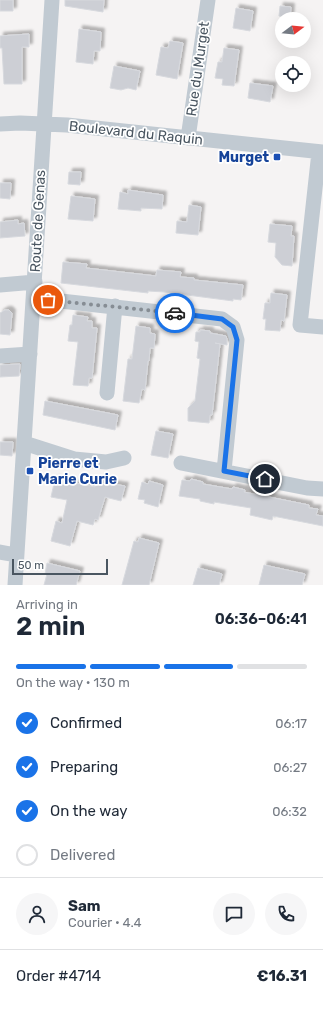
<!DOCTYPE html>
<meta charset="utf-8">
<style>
:root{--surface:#fff;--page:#f6f6f7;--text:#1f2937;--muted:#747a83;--line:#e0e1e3;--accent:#1a73e8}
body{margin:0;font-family:Rubik,sans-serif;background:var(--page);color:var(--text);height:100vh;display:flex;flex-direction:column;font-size:15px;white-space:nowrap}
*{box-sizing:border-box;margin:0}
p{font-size:13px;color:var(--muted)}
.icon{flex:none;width:22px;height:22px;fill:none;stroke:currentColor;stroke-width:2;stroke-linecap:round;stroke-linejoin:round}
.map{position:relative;height:585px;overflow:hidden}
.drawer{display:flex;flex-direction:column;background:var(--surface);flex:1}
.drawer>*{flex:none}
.needle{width:26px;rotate:74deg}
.controls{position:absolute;left:275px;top:12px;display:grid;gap:8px}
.controls a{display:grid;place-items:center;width:36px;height:36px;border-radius:50%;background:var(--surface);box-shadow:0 4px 16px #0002;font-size:20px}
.scale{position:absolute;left:12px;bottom:10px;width:96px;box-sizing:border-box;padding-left:4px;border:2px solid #4a5661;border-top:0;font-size:11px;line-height:14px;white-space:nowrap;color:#4a5661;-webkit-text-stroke:3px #fff;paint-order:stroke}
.pin{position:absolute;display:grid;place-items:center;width:34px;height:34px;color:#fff;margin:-17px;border:2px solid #fff;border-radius:50%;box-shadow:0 1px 4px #0007}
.courier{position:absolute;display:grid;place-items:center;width:40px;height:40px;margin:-20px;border:3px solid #1a73e8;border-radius:50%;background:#fff;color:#222;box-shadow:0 1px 5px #0007}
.headline em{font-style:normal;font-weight:600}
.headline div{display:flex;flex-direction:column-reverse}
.headline{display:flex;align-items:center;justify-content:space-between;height:68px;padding:0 16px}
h1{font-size:26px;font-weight:600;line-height:30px}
.bar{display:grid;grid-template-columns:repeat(4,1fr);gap:6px 4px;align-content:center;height:48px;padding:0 16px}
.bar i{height:5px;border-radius:3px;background:var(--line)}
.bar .on{background:var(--accent)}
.bar p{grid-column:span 4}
.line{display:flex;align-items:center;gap:10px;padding:0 16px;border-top:1px solid var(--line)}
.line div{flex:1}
.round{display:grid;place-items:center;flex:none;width:42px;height:42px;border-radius:21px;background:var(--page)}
ol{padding:0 16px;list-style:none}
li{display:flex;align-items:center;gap:12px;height:44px}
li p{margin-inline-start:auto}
li .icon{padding:4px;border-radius:50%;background:var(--accent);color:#fff;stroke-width:4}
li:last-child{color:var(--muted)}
li i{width:22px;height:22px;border:2px solid var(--line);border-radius:50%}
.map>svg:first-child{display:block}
</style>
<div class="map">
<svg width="323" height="585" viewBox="0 0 323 585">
<defs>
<filter id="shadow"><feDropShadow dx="3.5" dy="-3.5" stdDeviation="1" flood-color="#0004"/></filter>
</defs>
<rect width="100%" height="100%" fill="#f5f3f3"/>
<path fill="#cdcfd5" stroke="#d7d9de" filter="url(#shadow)" d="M0,0H13V11H0Z
M65,0H104L103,12L65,6Z
M280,6L291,7L290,18L279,16Z
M236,8L253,11L250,31L233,28Z
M79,29L101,32L100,51H94L93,64L76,62Z
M29,34V47H22V84H4L2,48H0V36Z
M170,41L183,43L177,79L156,75L161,47L168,48Z
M224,48L239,50L234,86L222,85L223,79L215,78L218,62H222Z
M114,66L140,71L136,90L128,88L121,90L110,88Z
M250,83L273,86L270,102L248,98Z
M69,172H81L80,185L68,184Z
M0,183H11L10,199L0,198Z
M128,190L163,195L162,209L141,208V211L118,209L120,192L128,194Z
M71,196L95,199L93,221L68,219Z
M189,205L201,207L198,235L176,233L177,221L187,222Z
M18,220V224L24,223L25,236L0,238V222Z
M270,224L292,226L291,236H294L292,266L282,265L275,257L276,243L268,242Z
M63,262L87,264L86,268L156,276L157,270L181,272L180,277L194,278V280L243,285L241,300L233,299V301L164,292L148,291V293L61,283Z
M271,293L287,295L284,321L281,320L280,331L265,330L266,319H263L265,303H270Z
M5,310H9L12,313L10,335L0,334V313Z
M73,315L88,317L87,321H92V328H97L92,378H89L88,386L73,385L78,342L68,341L70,325H72Z
M136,326L150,328V333L155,334L154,348H150L149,361H148L145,390L142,389L139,403L123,401L128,359H132Z
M200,330L210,331V333L226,336L227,339V345L215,343L220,344L212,415H210L209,423L188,421V408L195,401L200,359L197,358L199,342L195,341L196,332H200Z
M20,364L19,376L0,377V365Z
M45,401L118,415L115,430L43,415Z
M156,431L173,434L168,458L151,455Z
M0,442H13L12,456L0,455Z
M55,479L95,487L96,482L112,486V484L125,486L121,501L105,497L98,520L95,519L93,525L77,521L70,546L51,541L56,521L62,523L67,500L51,497Z
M191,479L203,482V484L232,489L233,487L245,490L244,492L309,505V508L318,509L316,515L323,516V526L273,516L272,520L250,515L251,508L214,502V504L200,501V499L179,496L182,480L190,481Z
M149,481L163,485L158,507L144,503L145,500L138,499L142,482L148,484Z
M139,538L159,543L149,585H122L134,541L138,542Z
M47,563L80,571L76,585H44L47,574H45Z
M264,565L305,574L302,585H259Z
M198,568L222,574L219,585H193Z"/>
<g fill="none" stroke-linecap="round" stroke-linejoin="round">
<path stroke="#c1cad2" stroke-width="15" d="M0,124L20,123L67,125L323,152
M188,138L208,0
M319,152L300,325L323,327
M0,285L35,282
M34,298L222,319L233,327L237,340L224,471
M0,356L30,354
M107,393L115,306
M24,443L74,459L106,462L124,458
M181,463L307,488L323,489
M0,552L16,555
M15,585L52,0"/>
</g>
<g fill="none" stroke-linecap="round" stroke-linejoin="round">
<path stroke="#868d94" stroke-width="4" stroke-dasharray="0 7.2" d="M48,300L175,313"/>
<path stroke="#1a73e8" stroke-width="5" d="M175,313L222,319L233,327L237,340L224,471L265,479"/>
</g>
<g fill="#1a4fb4" stroke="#fff" stroke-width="1.5">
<rect x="273" y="153" width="8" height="8" rx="2"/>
<rect x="26" y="467" width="8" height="8" rx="2"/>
</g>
<g text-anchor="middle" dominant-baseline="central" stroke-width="3.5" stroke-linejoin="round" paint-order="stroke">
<g font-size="14" fill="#4a5661" stroke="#fff">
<text transform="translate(198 69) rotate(-82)">Rue du Murget</text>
<text transform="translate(136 133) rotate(6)">Boulevard du Raquin</text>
<text transform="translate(38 221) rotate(-87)">Route de Genas</text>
</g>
<g font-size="14" font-weight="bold" fill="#164399" stroke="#fff" text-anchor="end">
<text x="269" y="157">Murget</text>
<text x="38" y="463" text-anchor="start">Pierre et<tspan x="38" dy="16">Marie Curie</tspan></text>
</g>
</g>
</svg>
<div class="controls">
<a><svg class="needle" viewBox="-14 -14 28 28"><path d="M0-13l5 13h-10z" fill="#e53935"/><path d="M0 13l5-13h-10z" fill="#747a83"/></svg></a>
<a><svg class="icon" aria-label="locate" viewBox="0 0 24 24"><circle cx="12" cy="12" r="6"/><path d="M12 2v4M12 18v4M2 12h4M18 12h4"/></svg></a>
</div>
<div class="scale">50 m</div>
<div class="pin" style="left:48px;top:300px;background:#ea580c"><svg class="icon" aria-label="bag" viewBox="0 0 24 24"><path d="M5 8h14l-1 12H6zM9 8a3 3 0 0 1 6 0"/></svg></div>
<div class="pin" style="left:265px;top:479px;background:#1f2937"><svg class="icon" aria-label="home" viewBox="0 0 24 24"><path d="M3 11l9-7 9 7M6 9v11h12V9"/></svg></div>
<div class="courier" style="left:175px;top:313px"><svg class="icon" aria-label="car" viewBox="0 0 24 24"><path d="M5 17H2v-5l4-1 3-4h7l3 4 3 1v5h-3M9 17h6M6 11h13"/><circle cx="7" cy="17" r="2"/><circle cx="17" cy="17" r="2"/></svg></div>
</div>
<section class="drawer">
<div class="headline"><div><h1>2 min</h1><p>Arriving in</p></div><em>06:36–06:41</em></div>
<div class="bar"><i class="on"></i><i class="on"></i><i class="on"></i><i></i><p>On the way · 130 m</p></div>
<ol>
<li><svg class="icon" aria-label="check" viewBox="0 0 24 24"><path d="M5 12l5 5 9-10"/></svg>Confirmed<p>06:17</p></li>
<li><svg class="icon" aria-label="check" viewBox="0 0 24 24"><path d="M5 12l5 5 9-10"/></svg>Preparing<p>06:27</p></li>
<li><svg class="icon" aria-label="check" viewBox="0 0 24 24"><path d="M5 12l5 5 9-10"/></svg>On the way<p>06:32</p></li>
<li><i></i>Delivered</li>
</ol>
<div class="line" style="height:72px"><a class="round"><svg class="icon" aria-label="person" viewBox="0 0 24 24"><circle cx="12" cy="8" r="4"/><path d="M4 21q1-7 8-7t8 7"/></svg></a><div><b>Sam</b><p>Courier · 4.4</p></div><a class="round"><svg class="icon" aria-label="chat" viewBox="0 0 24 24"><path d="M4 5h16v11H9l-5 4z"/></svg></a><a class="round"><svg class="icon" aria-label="phone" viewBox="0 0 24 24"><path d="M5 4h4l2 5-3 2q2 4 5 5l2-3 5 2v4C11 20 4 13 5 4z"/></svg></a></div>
<div class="line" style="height:52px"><div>Order #4714</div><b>€16.31</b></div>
</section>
